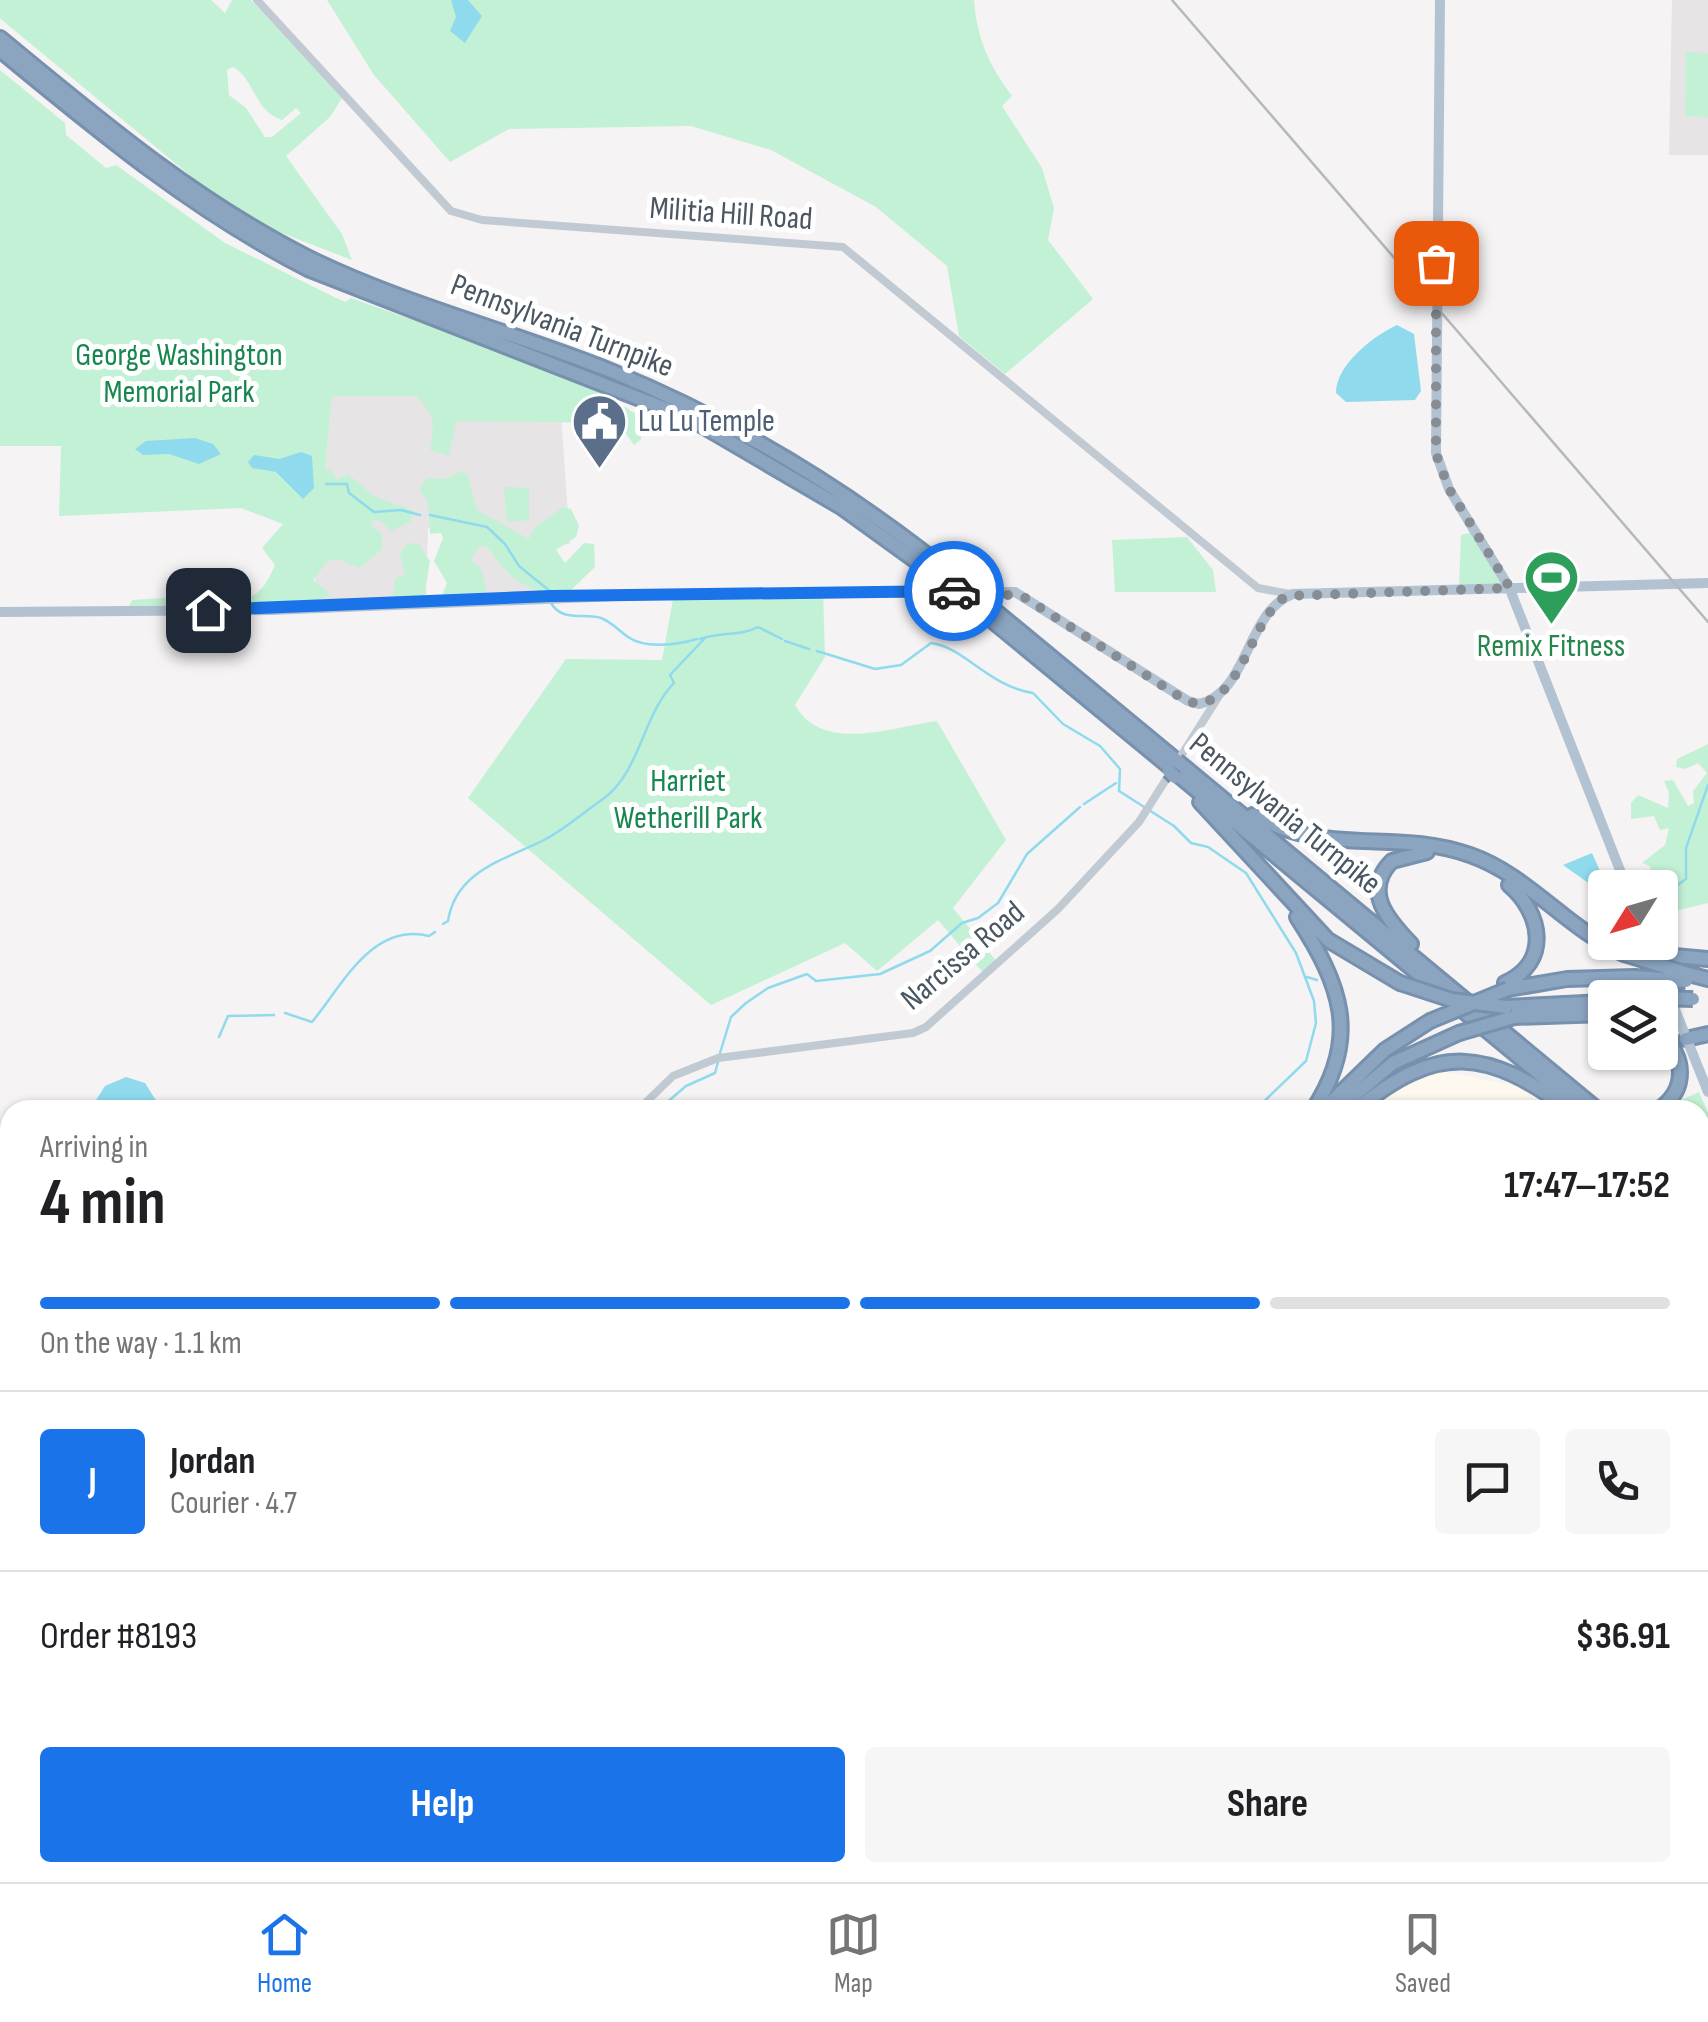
<!DOCTYPE html>
<meta charset="utf-8">
<style>
:root{--surface:#fff;--page:#f6f6f6;--text:#202124;--muted:#757577;--line:#e0e0e0;--accent:#1a73e8}
body{margin:0;font-family:"Sofia Sans Condensed",sans-serif;background:var(--page);color:var(--text);height:100vh;display:flex;flex-direction:column;font-size:38px;white-space:nowrap}
*{box-sizing:border-box;margin:0}
p{font-size:32px;color:var(--muted)}
.icon{flex:none;width:55px;height:55px;fill:none;stroke:currentColor;stroke-width:2;stroke-linecap:round;stroke-linejoin:round}
.map{position:relative;flex:1;overflow:hidden}
.drawer{position:absolute;left:0px;top:1100px;width:1710px;height:782px;display:flex;flex-direction:column;background:var(--surface);border-radius:30px 30px 0 0;box-shadow:0 2px 8px #0004}
.drawer>*{flex:none}
.needle{width:65px;rotate:233deg}
.buttons{position:absolute;left:1588px;top:870px;display:grid;gap:20px}
.buttons a{display:grid;place-items:center;width:90px;height:90px;border-radius:10px;background:var(--surface);box-shadow:0 2px 8px #0004;font-size:50px}
.pin{position:absolute;display:grid;place-items:center;width:85px;height:85px;color:#fff;margin:-42px;border-radius:20px;box-shadow:0 5px 15px #0006}
.courier{position:absolute;display:grid;place-items:center;width:100px;height:100px;margin:-50px;border:8px solid #1a73e8;border-radius:50%;background:#fff;color:#222;box-shadow:0 2px 12px #0007}
.summary em{font-style:normal;font-weight:700}
.summary div{display:flex;flex-direction:column-reverse}
.summary{display:flex;align-items:center;justify-content:space-between;height:170px;padding:0 40px}
h1{font-size:65px;font-weight:700;line-height:75px}
.bar{display:grid;grid-template-columns:repeat(4,1fr);gap:15px 10px;align-content:center;height:120px;padding:0 40px}
.bar i{height:12px;border-radius:8px;background:var(--line)}
.bar .on{background:var(--accent)}
.bar p{grid-column:span 4}
.line{display:flex;align-items:center;gap:25px;padding:0 40px;border-top:2px solid var(--line)}
.line div{flex:1}
.round{display:grid;place-items:center;flex:none;width:105px;height:105px;border-radius:10px;background:var(--page)}
.cta{display:flex;gap:20px;margin-top:auto;padding:20px 40px}
.cta a{flex:1;height:115px;border-radius:10px;background:var(--accent);color:#fff;font-size:40px;font-weight:700;line-height:115px;text-align:center}
.cta a+a{background:var(--page);color:var(--text)}
.tab-bar{display:flex;justify-content:space-around;align-items:center;height:140px;border-top:2px solid var(--line);background:var(--surface);font-size:28px;color:var(--muted)}
.tab-bar a{display:grid;justify-items:center;gap:5px}
.tab-bar .on{color:var(--accent)}
.map>svg:first-child{display:block}
</style>
<div class="map">
<svg width="1708" height="1882" viewBox="0 0 1708 1882">
<rect width="100%" height="100%" fill="#f5f3f3"/>
<path fill="#fdf9ef" d="M1442,1071L1534,1090L1559,1110H1371L1402,1086Z"/>
<path fill="#e6e4e5" d="M1672,0H1708V155H1669Z
M333,382L561,415L570,544L540,546L545,593L449,595L445,526L428,528L426,596L313,601Z"/>
<path fill="#c3f1d5" fill-rule="evenodd" d="M0,0H211L225,13L232,0H251L342,98L330,117L286,156L342,234L352,260L274,230L209,191L8,25L0,18ZM233,67C255,79 254,111 282,120L296,108L301,113L272,137H265L246,108L229,95L227,70Z
M327,0H974C977,39 989,65 1012,96L1002,106L1042,168L1054,208L1048,240L1093,299L1005,374L959,336L947,266L876,207L771,150L691,126L509,129L450,162L374,75Z
M1686,52L1708,53V117L1685,116Z
M0,70L65,123L66,135L106,168L116,165L225,243L336,298L346,302L351,298C446,333 563,365 642,418L641,439L634,445L623,429L606,423L464,421L456,422L449,456L430,450C435,424 435,415 416,396H332L325,469L332,471L336,480L348,474L374,496L414,511L410,522L391,531L381,521L372,520L371,525L382,535V549L359,568L338,559L328,561L313,580L330,594L315,603L129,606L132,600C156,598 181,597 205,596C245,594 255,611 275,565L262,548L283,524L241,508L59,516L61,446H0Z
M459,472L467,474L477,510L529,539L534,528L563,507L571,509L579,526L576,537L556,550L565,563L584,543L594,544L595,567L569,592C526,595 511,580 487,547L479,546L471,560L482,570L486,591L480,595L442,596L447,583L434,561L443,538L441,533L430,534L428,502L419,489L427,478L445,479Z
M504,487L529,488V520L507,522Z
M1478,531L1509,587L1459,588L1461,535Z
M1187,537L1213,570L1216,592H1115L1112,540Z
M418,543L430,561L424,596L393,597L395,579L405,574L400,554L406,544Z
M823,592L825,657L795,705C823,754 891,727 937,721L1006,840L953,908L998,963L985,975L938,920L877,971L845,943L711,1005L468,798L566,659L662,660L674,594Z
M1708,744V903L1671,912L1660,888L1651,887L1650,866L1642,863L1665,845L1669,828L1660,830L1654,816L1631,819V803L1638,795L1668,808L1669,793L1664,781L1673,780L1688,806L1694,803L1693,791L1707,773L1698,763L1685,769L1676,767L1677,759Z
M1699,1092L1708,1113V1188L1700,1178V1110H1674L1683,1099Z"/>
<path fill="#90daee" d="M451,0H468L482,16L465,43L450,31L456,17Z
M1397,325L1414,334L1421,391L1415,400L1346,402L1336,393C1336,365 1373,336 1397,325Z
M195,438L213,444L221,454L199,464L169,454L143,455L135,449L146,441Z
M301,452L312,456L314,488L303,499L276,472L252,468L248,462L254,455L279,459Z
M1592,853L1604,880L1594,887L1563,865Z
M126,1077L145,1083L162,1110L91,1108L105,1086Z"/>
<g fill="none" stroke-linecap="round" stroke-linejoin="round">
<path stroke="#90daee" stroke-width="2.5" d="M326,484H347L349,493L374,512L401,510L420,515
M430,515L487,527L505,544L519,566L551,592
M551,603C562,622 583,613 601,618C612,622 619,631 628,637C645,649 677,645 697,639
M700,639C719,632 742,636 758,627L782,639
M785,641L809,649
M817,651L875,669L901,665L931,643C964,647 988,686 1033,693L1063,724L1100,746L1120,769L1119,791L1174,826L1191,843L1208,847L1246,873L1296,953L1314,1001L1316,1023L1306,1061L1255,1110
M1084,804L1116,783
M1660,897L1686,879V848L1708,785
M443,924L448,921C456,869 508,859 546,839C562,831 587,810 603,799C641,771 642,716 674,683L670,675L705,638
M1307,977L1317,980
M285,1013L312,1022C342,986 372,922 429,936L435,932
M219,1037L228,1016L274,1015
M720,1053L731,1017L746,1003L768,988L807,974L816,981L880,974L930,951L962,923L978,918L998,903L1027,854L1080,807
M658,1110L686,1086L715,1073L718,1062
M1700,1630L1708,1632"/>
<defs>
<path id="highway" d="M0,38C97,118 194,200 307,257C399,303 514,332 611,371C741,424 857,496 965,585
M0,50C98,131 194,211 308,269L689,418L841,507L949,585
M961,595L1171,768
M976,595L1177,761
M1182,765L1598,1110
M1177,774L1583,1110
M1200,802L1328,940L1400,983
M1253,815C1332,858 1394,828 1470,855C1528,875 1567,929 1624,954
M1297,917C1341,985 1361,1037 1313,1110
M1411,944C1388,920 1362,891 1392,861L1427,852
M1652,954L1708,959
M1685,973L1708,979
M1505,983C1551,962 1542,913 1509,885
M1508,989L1567,979L1634,977
M1506,1007L1605,1002
M1514,1017L1605,1014
M1686,1039L1708,1034
M1323,1110L1385,1050L1430,1021
M1337,1110L1393,1063L1459,1033
M1356,1110C1437,1042 1488,1049 1570,1110
M1658,1110C1688,1090 1686,1056 1660,1034
M1700,1194L1708,1201
M1700,1207L1708,1213
M881,1882L889,1872
M894,1882L901,1872"/>
</defs>
<use href="#highway" stroke="#7690ad" stroke-width="18"/>
<path stroke="#c1cad2" stroke-width="8" d="M257,0L451,211L482,220L843,247L1258,588L1290,594
M638,1110L673,1076L718,1058L913,1033L926,1027L1058,909L1139,822L1219,696
M0,1324H10"/>
<path stroke="#b3c2d1" stroke-width="10" d="M1440,0L1436,453L1449,489L1509,587L1627,888
M0,612L271,610L666,594L1015,592L1188,701L1199,704C1249,693 1246,611 1293,594L1708,583
M1648,942L1708,1092
M1700,1378L1708,1370
M1700,1394L1708,1387
M0,1418L10,1427
M275,1872L279,1882
M0,1880L52,1882
M1307,1882L1311,1872"/>
<use href="#highway" stroke="#8ba5c1" stroke-width="12"/>
<path stroke="#b5b8bd" stroke-width="2.5" d="M1172,0L1708,622"/>
<defs>
<path id="highway-bridge" d="M949,585L961,595
M965,585L976,595
M1177,761L1182,765
M1169,771L1175,777
M1624,954L1685,973
M1634,977L1686,981
M1400,983L1452,1000L1506,1007
M1660,998L1693,999
M1430,1021L1508,989
M1459,1033L1514,1017"/>
</defs>
<use href="#highway-bridge" stroke="#7690ad" stroke-width="18" stroke-linecap="butt"/>
<use href="#highway-bridge" stroke="#8ba5c1" stroke-width="12"/>
</g>
<g fill="none" stroke-linecap="round" stroke-linejoin="round">
<path stroke="#868d94" stroke-width="10" stroke-dasharray="0 18" d="M954,591L1022,596L1188,702L1200,704C1245,693 1250,621 1286,596L1510,588L1449,489L1436,454V263"/>
<path stroke="#1a73e8" stroke-width="12" d="M208,610L551,596L954,591"/>
</g>
<defs>
<symbol id="civic-pin" viewBox="-11 -11 22 30"><path d="M0 17L-7.5 6A9.5 9.5 0 1 1 7.5 6Z" fill="#5c6f8a" stroke="#fff"/><path d="M-.6-6.5H3V-4.5H.6V-3L4-1V1h2V6H-6V1h2V-1L-.6-3ZM-1.2 2.5V6h2.4V2.5Z" fill="#fff"/></symbol>
<symbol id="stadium-pin" viewBox="-11 -11 22 30"><path d="M0 17L-7.5 6A9.5 9.5 0 1 1 7.5 6Z" fill="#2e9e5b" stroke="#fff"/><path d="M0-5a6.5 5 0 1 0 0 10a6.5 5 0 1 0 0-10ZM-3.5-1.8h7v3.6h-7Z" fill="#fff"/></symbol>
</defs>
<g fill-rule="evenodd">
<use href="#civic-pin" x="568" y="390" width="63" height="86"/>
<use href="#stadium-pin" x="1520" y="546" width="63" height="86"/>
</g>
<g text-anchor="middle" dominant-baseline="central" stroke-width="10" stroke-linejoin="round" paint-order="stroke">
<g font-size="32" fill="#4a5661" stroke="#fff">
<text transform="translate(731 214) rotate(4)">Militia Hill Road</text>
<text transform="translate(562 326) rotate(21)">Pennsylvania Turnpike</text>
<text transform="translate(1285 814) rotate(39)">Pennsylvania Turnpike</text>
<text transform="translate(963 956) rotate(-40)">Narcissa Road</text>
</g>
<g font-size="32" fill="#17864f" stroke="#fff">
<text x="179" y="355">George Washington<tspan x="179" dy="37">Memorial Park</tspan></text>
<text x="688" y="781">Harriet<tspan x="688" dy="37">Wetherill Park</tspan></text>
</g>
<g font-size="32" fill="#4e5e75" stroke="#fff" text-anchor="start">
<text x="638" y="421">Lu Lu Temple</text>
</g>
<g font-size="32" fill="#27864d" stroke="#fff">
<text x="1551" y="646">Remix Fitness</text>
</g>
</g>
</svg>
<div class="buttons">
<a><svg class="needle" viewBox="-14 -14 28 28"><path d="M0-13l5 13h-10z" fill="#e53935"/><path d="M0 13l5-13h-10z" fill="#757577"/></svg></a>
<a><svg class="icon" aria-label="layers" viewBox="0 0 24 24"><path d="M12 4l9 5-9 5-9-5zM3 14l9 5 9-5"/></svg></a>
</div>
<div class="pin" style="left:1436px;top:263px;background:#ea580c"><svg class="icon" aria-label="bag" viewBox="0 0 24 24"><path d="M5 8h14l-1 12H6zM9 8a3 3 0 0 1 6 0"/></svg></div>
<div class="pin" style="left:208px;top:610px;background:#1f2937"><svg class="icon" aria-label="home" viewBox="0 0 24 24"><path d="M3 11l9-7 9 7M6 9v11h12V9"/></svg></div>
<div class="courier" style="left:954px;top:591px"><svg class="icon" aria-label="car" viewBox="0 0 24 24"><path d="M5 17H2v-5l4-1 3-4h7l3 4 3 1v5h-3M9 17h6M6 11h13"/><circle cx="7" cy="17" r="2"/><circle cx="17" cy="17" r="2"/></svg></div>
<section class="drawer">
<div class="summary"><div><h1>4 min</h1><p>Arriving in</p></div><em>17:47–17:52</em></div>
<div class="bar"><i class="on"></i><i class="on"></i><i class="on"></i><i></i><p>On the way · 1.1 km</p></div>
<div class="line" style="height:180px"><b class="round" style="background:var(--accent);color:#fff">J</b><div><b>Jordan</b><p>Courier · 4.7</p></div><a class="round"><svg class="icon" aria-label="chat" viewBox="0 0 24 24"><path d="M4 5h16v11H9l-5 4z"/></svg></a><a class="round"><svg class="icon" aria-label="phone" viewBox="0 0 24 24"><path d="M5 4h4l2 5-3 2q2 4 5 5l2-3 5 2v4C11 20 4 13 5 4z"/></svg></a></div>
<div class="line" style="height:130px"><div>Order #8193</div><b>$36.91</b></div>
<div class="cta"><a>Help</a><a>Share</a></div>
</section>
</div>
<nav class="tab-bar">
<a class="on"><svg class="icon" aria-label="home" viewBox="0 0 24 24"><path d="M3 11l9-7 9 7M6 9v11h12V9"/></svg>Home</a>
<a><svg class="icon" aria-label="map" viewBox="0 0 24 24"><path d="M3 6l6-2 6 2 6-2v14l-6 2-6-2-6 2zM9 4v14M15 6v14"/></svg>Map</a>
<a><svg class="icon" aria-label="saved" viewBox="0 0 24 24"><path d="M7 4h10v16l-5-4-5 4z"/></svg>Saved</a>
</nav>
